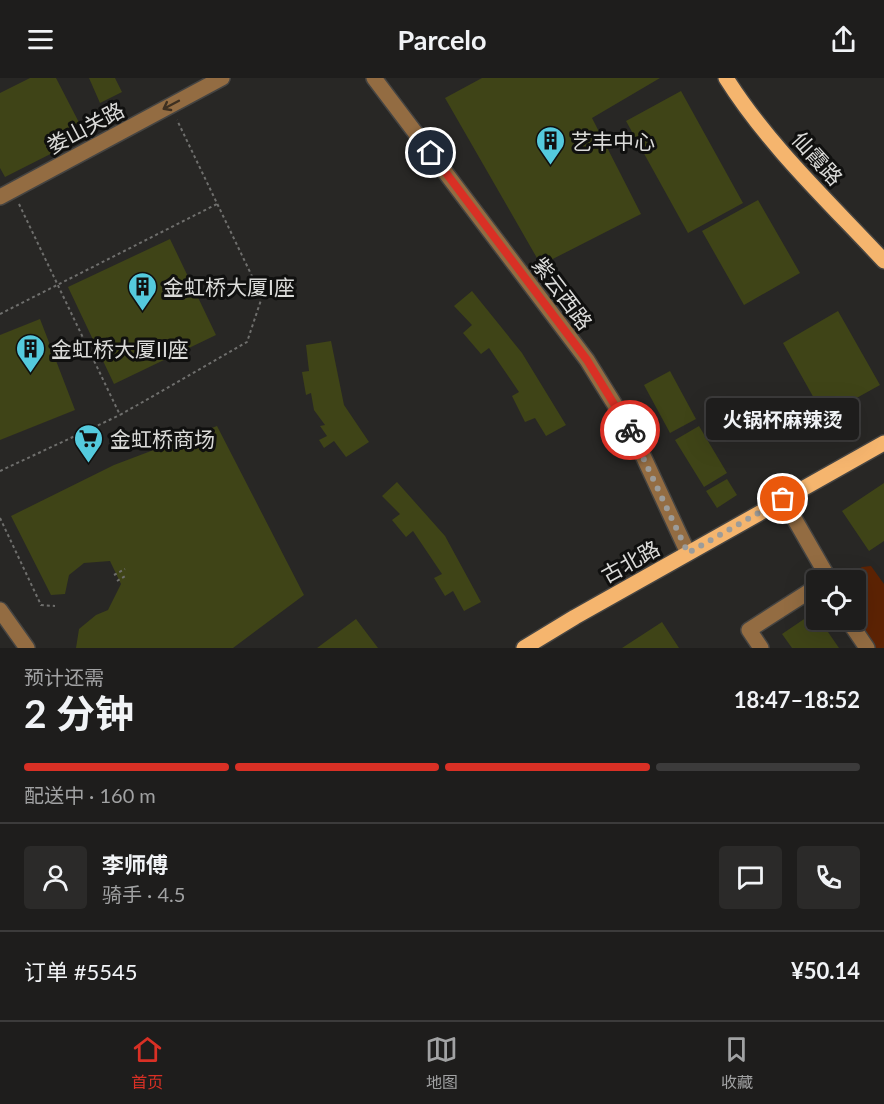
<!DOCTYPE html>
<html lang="zh">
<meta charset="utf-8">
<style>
:root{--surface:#1e1d1c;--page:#2b2a29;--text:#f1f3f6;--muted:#a1a2a3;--line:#3c3b3b;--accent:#d93025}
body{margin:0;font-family:Lato,"Noto Sans SC",sans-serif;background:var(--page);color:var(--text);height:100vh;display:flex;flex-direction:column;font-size:22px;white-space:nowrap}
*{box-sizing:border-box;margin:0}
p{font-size:20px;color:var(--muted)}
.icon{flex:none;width:33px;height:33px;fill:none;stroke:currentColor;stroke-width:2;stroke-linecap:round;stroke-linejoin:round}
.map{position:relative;height:570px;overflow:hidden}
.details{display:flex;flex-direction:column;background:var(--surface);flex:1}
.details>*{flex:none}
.buttons{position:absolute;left:806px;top:492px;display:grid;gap:12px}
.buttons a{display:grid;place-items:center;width:60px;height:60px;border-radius:6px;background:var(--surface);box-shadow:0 6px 24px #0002,0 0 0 2px var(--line);font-size:30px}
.pin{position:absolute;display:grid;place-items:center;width:51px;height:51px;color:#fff;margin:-26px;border:3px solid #fff;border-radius:50%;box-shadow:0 2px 6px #0007}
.courier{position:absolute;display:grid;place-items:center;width:60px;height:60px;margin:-30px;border:4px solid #d93025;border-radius:50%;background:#fff;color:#222;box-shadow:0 2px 8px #0007}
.bubble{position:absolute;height:42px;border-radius:6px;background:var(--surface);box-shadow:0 6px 24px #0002,0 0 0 2px var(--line);font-size:20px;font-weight:700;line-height:42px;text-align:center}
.head em{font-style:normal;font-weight:700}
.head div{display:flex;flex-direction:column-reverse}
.head{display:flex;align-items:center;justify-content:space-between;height:102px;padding:0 24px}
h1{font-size:39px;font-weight:700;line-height:45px}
.bar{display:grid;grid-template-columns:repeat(4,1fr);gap:9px 6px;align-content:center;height:72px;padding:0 24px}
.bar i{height:8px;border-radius:4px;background:var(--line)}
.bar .selected{background:var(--accent)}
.bar p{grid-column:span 4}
.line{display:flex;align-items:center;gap:15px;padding:0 24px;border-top:2px solid var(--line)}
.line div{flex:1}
.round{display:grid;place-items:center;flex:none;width:63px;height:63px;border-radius:6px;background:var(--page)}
header{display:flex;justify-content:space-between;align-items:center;height:78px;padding:0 24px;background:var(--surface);font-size:27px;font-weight:700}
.tab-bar{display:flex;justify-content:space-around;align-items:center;height:84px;border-top:2px solid var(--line);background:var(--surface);font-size:16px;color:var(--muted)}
.tab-bar a{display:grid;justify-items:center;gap:3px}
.tab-bar .selected{color:var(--accent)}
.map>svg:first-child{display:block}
</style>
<header><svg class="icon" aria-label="menu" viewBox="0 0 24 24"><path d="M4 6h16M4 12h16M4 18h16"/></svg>Parcelo<svg class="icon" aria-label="share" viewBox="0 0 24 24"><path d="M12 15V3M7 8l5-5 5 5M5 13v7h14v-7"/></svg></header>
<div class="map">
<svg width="884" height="570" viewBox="0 0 884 570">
<rect width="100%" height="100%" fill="#282725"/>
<path fill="#5d2304" d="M871,488L884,506V570H874L855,542V502H843L862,489Z"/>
<path fill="#3f4417" d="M30,0H56L86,58L5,99L0,90V15Z
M89,0H115L122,14L100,25Z
M482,0H660L592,40L641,136L541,187L445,20Z
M681,13L743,125L688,155L626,43Z
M758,122L800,195L744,227L702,153Z
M170,161L216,257L114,306L68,209Z
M472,213L522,275L566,347L546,358L535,340L525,344L512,318L519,314L489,270L481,276L463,255L472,247L454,228Z
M838,233L880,307L824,338L783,265Z
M40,241L75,332L0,362V257Z
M331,263L344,327L369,364L346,379L334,363L324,370L319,362L327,358L320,348L325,347L314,332L311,315L306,317L302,294L309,293L306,267Z
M670,293L696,341L670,355L644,307Z
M217,348L304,517L233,570H76L79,551L96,537L108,532L121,506L110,483L84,485L69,497L65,516L51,517L11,438L114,387Z
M699,348L727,395L704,409L675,362Z
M727,401L737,417L717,430L706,413Z
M397,404L445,458L481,524L464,533L453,513L445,518L434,500L442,496L413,453L406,459L392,442L400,436L382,418Z
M884,405V463L869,473L842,433Z
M816,533V542H829L834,550L828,554L839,570H792L782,556Z
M356,541L378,570H317Z
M662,544L679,570H622Z"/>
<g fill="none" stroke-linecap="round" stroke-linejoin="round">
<defs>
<path id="minor" d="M374,0L587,282L633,356L688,475
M0,119L222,0
M783,421L829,501L827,502
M0,532L27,570
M848,542L867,570
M761,570L749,552L816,509"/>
<path id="major" d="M726,0C768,67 830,125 884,183
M524,570L575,539L884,365"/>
</defs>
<use href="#minor" stroke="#454442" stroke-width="18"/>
<use href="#major" stroke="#454442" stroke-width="18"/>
<path stroke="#6f6f6d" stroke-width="2" stroke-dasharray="3 3" stroke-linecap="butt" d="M19,126L120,337L247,264L262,219L177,42
M0,236L217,126
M0,393L120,337
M0,440L41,527L55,528
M114,497L125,491
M117,503L127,497"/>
<use href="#minor" stroke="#936c42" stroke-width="15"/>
<use href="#major" stroke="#f5b56e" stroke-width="15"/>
</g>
<defs><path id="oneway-shaft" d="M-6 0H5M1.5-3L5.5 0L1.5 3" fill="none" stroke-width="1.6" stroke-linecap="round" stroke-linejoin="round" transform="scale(1.5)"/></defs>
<use stroke="#3e3021" href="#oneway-shaft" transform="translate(171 27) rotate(152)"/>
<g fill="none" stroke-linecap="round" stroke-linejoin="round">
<path stroke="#9c9c9a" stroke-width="6" stroke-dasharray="0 10.8" d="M630,352L688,475L783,421"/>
<path stroke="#d93025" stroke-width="8" d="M431,75L587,282L630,352"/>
</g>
<defs>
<symbol id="building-pin" viewBox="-11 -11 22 30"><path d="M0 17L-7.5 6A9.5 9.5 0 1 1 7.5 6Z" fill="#54cadd" stroke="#10100f"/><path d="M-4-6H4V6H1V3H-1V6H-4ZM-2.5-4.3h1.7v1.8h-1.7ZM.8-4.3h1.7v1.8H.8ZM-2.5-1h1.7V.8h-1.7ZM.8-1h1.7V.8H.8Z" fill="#111"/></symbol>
<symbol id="supermarket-pin" viewBox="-11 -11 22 30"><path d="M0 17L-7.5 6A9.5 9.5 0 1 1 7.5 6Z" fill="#54cadd" stroke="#10100f"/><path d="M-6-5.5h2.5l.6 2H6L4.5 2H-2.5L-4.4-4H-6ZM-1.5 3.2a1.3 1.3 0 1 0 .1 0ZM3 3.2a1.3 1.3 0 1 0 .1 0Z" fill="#111"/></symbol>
</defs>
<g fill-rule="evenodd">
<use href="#building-pin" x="534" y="46" width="33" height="45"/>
<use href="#building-pin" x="126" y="192" width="33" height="45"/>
<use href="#building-pin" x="14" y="254" width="33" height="45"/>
<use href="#supermarket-pin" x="72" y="344" width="33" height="45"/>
</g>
<g text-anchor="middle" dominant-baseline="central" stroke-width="6" stroke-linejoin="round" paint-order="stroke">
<g font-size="21" fill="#dbdbd9" stroke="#10100f">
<text transform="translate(85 49) rotate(-28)">娄山关路</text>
<text transform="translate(818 80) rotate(48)">仙霞路</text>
<text transform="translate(563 215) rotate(53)">紫云西路</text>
<text transform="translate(630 483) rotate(-29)">古北路</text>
</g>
<g font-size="21" fill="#dbdbd9" stroke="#10100f" text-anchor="start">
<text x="571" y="62">艺丰中心</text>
<text x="163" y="208">金虹桥大厦I座</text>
<text x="51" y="270">金虹桥大厦II座</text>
<text x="110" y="360">金虹桥商场</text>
</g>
</g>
</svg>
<div class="buttons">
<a><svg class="icon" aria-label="locate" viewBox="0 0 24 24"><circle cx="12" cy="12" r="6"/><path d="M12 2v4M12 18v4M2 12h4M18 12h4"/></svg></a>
</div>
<div class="pin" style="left:783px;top:421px;background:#ea580c"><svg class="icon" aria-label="bag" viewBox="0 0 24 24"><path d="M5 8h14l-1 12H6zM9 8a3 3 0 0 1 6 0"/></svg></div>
<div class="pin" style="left:431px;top:75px;background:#1f2937"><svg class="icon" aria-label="home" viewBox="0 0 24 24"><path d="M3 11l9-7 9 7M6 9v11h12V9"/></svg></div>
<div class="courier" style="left:630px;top:352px"><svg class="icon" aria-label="bike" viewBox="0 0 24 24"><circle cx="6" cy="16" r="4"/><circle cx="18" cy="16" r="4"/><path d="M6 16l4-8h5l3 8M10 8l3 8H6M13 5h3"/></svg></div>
<div class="bubble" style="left:706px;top:320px;width:153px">火锅杯麻辣烫</div>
</div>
<section class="details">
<div class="head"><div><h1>2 分钟</h1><p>预计还需</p></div><em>18:47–18:52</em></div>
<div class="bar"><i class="selected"></i><i class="selected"></i><i class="selected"></i><i></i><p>配送中 · 160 m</p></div>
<div class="line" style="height:108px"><a class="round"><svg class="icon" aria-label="person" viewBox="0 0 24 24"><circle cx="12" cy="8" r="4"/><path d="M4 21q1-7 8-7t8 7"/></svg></a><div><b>李师傅</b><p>骑手 · 4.5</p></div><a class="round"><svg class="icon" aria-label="chat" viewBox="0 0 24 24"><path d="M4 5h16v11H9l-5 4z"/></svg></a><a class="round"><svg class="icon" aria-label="phone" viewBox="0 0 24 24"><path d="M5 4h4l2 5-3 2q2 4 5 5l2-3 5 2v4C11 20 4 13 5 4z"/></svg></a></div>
<div class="line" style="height:78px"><div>订单 #5545</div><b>¥50.14</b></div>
</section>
<nav class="tab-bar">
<a class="selected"><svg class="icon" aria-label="home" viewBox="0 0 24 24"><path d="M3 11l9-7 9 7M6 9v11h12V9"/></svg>首页</a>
<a><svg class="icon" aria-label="map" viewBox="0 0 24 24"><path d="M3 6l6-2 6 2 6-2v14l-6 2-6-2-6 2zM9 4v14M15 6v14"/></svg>地图</a>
<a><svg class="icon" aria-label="saved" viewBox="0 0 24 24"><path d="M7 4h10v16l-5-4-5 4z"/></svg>收藏</a>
</nav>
